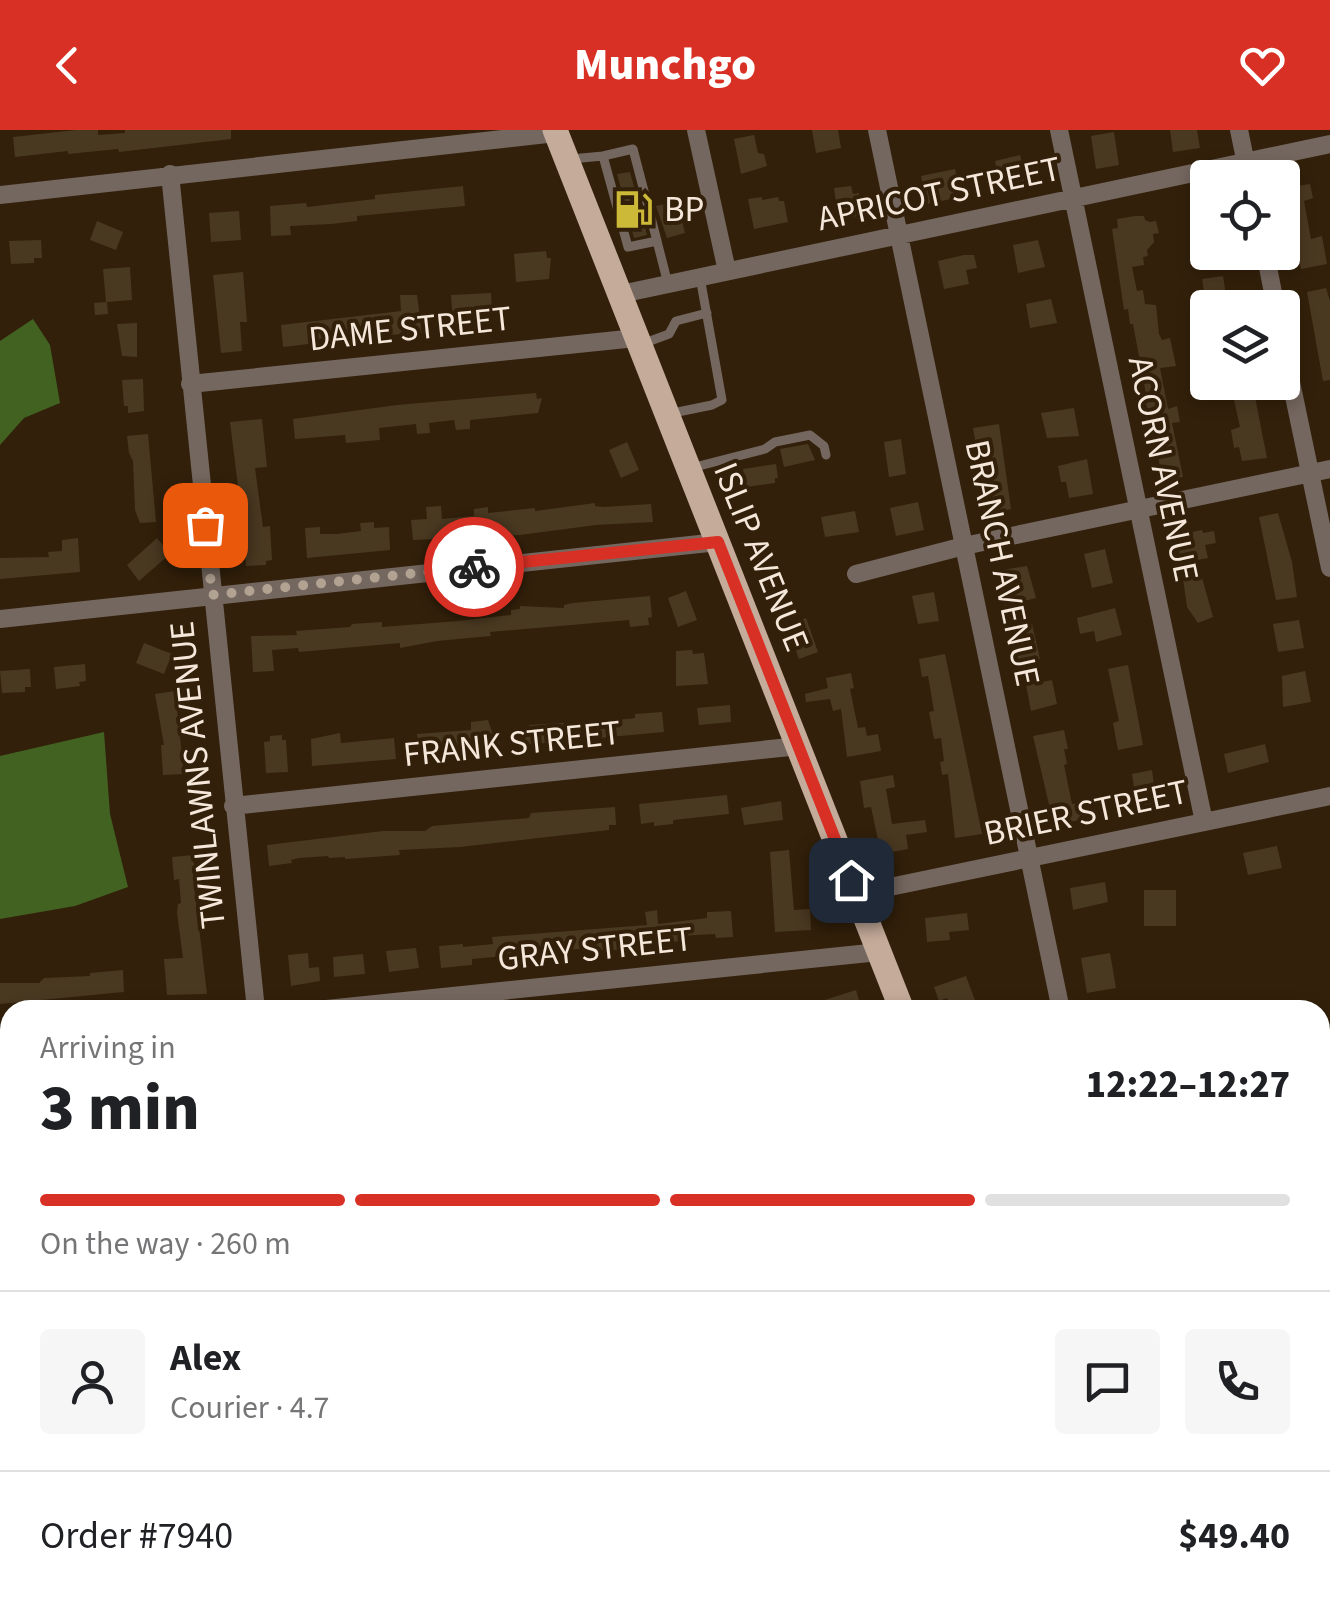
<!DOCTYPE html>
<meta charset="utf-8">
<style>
:root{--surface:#fff;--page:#f6f6f6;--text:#202124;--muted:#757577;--line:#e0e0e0;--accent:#d93025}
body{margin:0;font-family:"Source Sans 3",sans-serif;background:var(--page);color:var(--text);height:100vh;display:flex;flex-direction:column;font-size:38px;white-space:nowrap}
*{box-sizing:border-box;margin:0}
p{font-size:32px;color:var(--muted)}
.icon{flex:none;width:55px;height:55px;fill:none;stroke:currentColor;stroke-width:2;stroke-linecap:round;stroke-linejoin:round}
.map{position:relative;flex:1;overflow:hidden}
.drawer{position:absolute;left:0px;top:870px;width:1330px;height:622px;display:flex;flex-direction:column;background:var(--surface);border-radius:30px 30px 0 0;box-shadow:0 5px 15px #0003}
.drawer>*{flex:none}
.buttons{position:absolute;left:1190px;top:30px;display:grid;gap:20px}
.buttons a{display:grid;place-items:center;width:110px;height:110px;border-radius:10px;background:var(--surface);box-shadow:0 5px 15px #0003;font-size:50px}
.pin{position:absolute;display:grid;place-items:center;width:85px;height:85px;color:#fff;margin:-42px;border-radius:20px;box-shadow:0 5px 15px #0006}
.courier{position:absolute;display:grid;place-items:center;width:100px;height:100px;margin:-50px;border:8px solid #d93025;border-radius:50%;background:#fff;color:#222;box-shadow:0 2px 12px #0007}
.headline em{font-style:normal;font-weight:800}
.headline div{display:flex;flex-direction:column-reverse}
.headline{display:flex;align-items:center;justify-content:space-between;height:170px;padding:0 40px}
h1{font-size:65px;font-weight:800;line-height:75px}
.bar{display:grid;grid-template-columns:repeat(4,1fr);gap:15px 10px;align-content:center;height:120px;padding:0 40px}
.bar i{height:12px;border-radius:8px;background:var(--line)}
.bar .selected{background:var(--accent)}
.bar p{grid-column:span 4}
.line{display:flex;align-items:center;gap:25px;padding:0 40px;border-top:2px solid var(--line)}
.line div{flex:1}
.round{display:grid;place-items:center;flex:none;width:105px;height:105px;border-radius:10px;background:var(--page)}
header{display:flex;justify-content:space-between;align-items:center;height:130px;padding:0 40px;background:var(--accent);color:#fff;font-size:45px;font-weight:800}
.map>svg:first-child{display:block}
</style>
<header><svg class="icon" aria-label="back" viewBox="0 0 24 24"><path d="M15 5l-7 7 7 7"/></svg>Munchgo<svg class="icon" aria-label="heart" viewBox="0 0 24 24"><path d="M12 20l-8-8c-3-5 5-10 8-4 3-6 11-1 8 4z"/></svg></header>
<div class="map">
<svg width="1330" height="1491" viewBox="0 0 1330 1491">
<rect width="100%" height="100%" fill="#32200a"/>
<path fill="#426222" d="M33,189L50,215L60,273L24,288L0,315V211Z
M104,602L110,684L128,757L75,776L0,789V626Z"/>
<path fill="#4a3921" d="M76,0H98V5L125,3V0H231V9L119,22L118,19L68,24V21L15,27L13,7Z
M812,0H838L841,18L816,23Z
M1170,0H1197L1200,18L1173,22Z
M1114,2L1119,35L1096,39L1091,6Z
M754,5L758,23L764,24L767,36L741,44L734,9Z
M1020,25L1027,52L991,58L988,44L997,42L995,31Z
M955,39L960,62L950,64L951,69L926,74L921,46Z
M630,42L647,105L634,108L617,44Z
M1310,54L1313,68L1304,71L1311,109L1322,106L1327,134L1301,139L1291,93H1288L1283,58Z
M463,56L465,76L357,86V91L331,94L290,96L291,105L271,106L270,76L306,73L307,77L375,69V65Z
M851,56L853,64L859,63L861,79L857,80L858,86L844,88L843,84L838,85L834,58Z
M762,67V70L778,67L779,71H784L788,92L754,99L748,69Z
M677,71L685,103L667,108L656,76Z
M239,81L241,110L211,112L209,83Z
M1135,86H1144L1145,90L1150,92L1156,91L1159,103L1153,104L1154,112L1147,120L1148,126L1143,127L1144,135L1132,137L1137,161L1143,160L1145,174L1156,175L1159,204L1162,210L1170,208L1176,236L1160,238L1168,279L1177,276L1180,292L1172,293L1183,347L1163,350L1144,264H1146L1133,194H1130L1128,179L1124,180L1112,99L1118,98L1117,89Z
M97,91L123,102L116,120L90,110Z
M41,110L42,128H34V133L11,134L9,111Z
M1038,110L1045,137L1018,143L1013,115Z
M546,121L547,128H551L549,149L516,152L514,124Z
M964,125H974L977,138L966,140L969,154L944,159L938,131Z
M130,137L132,170L107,172L108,184L95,185L94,173L106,172L103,139Z
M243,142L247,192H240L242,221L221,223L213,145Z
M1223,146L1227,171L1206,174L1202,149Z
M1326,158L1330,171V250L1323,251L1307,162Z
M491,163L492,183H488V190L453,192L451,165Z
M400,165H417L422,203L316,209L317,213L283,217L281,195L401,181Z
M1051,169L1057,193L1030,198L1026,174Z
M137,193V227L122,226L117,194Z
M143,249L144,281L128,283V276H124L122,250Z
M1230,252H1252L1267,328L1242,331L1239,317L1234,318L1231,300L1240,297Z
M536,263L537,269L542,268L538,283L470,290V299L456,300L454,290L429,293L430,303L417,304L416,294L379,298L380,310L346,313L345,305L295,309L293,289L397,275Z
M1074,278L1079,306L1047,308L1041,283Z
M262,289L267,337L255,338L263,397L270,396L272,430L266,431V435L246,436L243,388L239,389L235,357L238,356L230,292Z
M999,294L1011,379L988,384L978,343L981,342L973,298Z
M148,304L156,392L140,393L135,380L133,331L129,323L127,306Z
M901,309L906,344L889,347L884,312Z
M627,312L639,340L621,348L609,320Z
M808,314L815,330L784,337L780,319Z
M1087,329L1093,364L1069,368L1066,352H1061L1058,336Z
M776,334L778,348H775V353L746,357L743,339Z
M918,372L924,400L896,406L890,378Z
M595,373V376L603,377L651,374L653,392L596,395L520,405L413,410L411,390L427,389L426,377L441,376L442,389L474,386V379L488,377V383L535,378V381Z
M855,381L859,402L825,407L821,387Z
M1278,383L1292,432L1297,467L1276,470L1259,387Z
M374,392V398L389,397L390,420L307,428L305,398L320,397V404H337L361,401L360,393Z
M1202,400L1203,403L1214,401L1216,413L1205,415L1208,428L1197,430L1213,487L1198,493L1187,477L1177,405Z
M78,408L80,442L0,449V428L49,427L48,422L62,421V410Z
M157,408L170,424L139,451L127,435Z
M1105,419L1113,453L1092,458L1084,424Z
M1027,436L1036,468L1005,476L1001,440Z
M686,461L697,490L678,497L668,468Z
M934,462L939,491L918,494L912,466Z
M650,466L652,487L648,488L649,495L630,497L629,490L490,502L491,506L437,511L400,518V513L299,522L298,518L272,520L274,541L253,542L251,506L297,505L296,501L350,497L352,494L382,492V497L458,491L511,485V480L520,479V476L564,478V475L573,473Z
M1115,478L1122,505L1096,512L1094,501L1080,504L1077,488Z
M806,488L818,522L799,529L787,495Z
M1299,490L1304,518L1278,522L1273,494Z
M1032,494L1040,529L1019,532L1011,498Z
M144,513L172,524L164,544L136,533Z
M692,520L693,524L704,523L708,554L676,556V521Z
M945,524L982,704L955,708L948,644L942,645L940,632L944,631L941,608L934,609L929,582L934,581L928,546L922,547L919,529Z
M85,534L86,551L79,552L80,556L56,559L54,537Z
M1128,535L1143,615L1118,620L1113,593L1119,591L1108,539Z
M30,539L31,557H25V562L2,563L0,541Z
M1305,541L1311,572L1283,577L1282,546Z
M851,543L854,558L850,559L858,598L865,597L867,606L878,604L881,621L847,627L841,579L833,581L830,569L806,572L805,564L828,558L826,548Z
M1052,550L1057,574L1031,581L1026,555Z
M175,561L184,644L163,645L161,615H164L155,564Z
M730,575L731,592L699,595L697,578Z
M662,582L664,602L523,615L521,599L530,598L529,595L628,589L635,588V584Z
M488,590L492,602L498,601L500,619L419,625L417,604L471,600V592Z
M1064,600L1068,619H1064L1067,634L1064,635L1072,674L1080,673L1083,689L1054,696L1033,606Z
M340,603L341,613L394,608L396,629L312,636L311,609Z
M282,605V610H286L288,642L266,643L264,612L270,611V606Z
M1265,614L1269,632L1228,643L1224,624Z
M1152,640L1157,675L1137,678L1132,644Z
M893,645L895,657L886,659L892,694L925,690L927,702L906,705L908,719L881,724L871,677L864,678L860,651Z
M727,665L729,684L673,690V694L654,696V692L641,694L639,674Z
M781,671L783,690L744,695L741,678Z
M615,677L616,695H609V700L460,717L399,720L400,725L345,729V727L329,728L328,726L299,728L291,730L292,733L269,736L267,715L383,701H425L432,696L529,688L531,683Z
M1277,716L1282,738L1248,745L1243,723Z
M789,720L794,780L810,779L811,800L775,802L770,722Z
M193,725L196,755H194L207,864L167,865L164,829L183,828L177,783L178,774L181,773L179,749L174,750L172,727Z
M1105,752L1108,772L1073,780L1070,758Z
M1144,760H1176V796H1144Z
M657,780L658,794L707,788V782L731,781L733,807L716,808L715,804L679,806V811L631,819L598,821V817L472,829V835L441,838L439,816L463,814V817L493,814L492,807L647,795L645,782Z
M967,783L969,800L949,802L950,810L927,812L925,788Z
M416,818L419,838L389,842L386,821Z
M308,823L309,838L319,837L320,851L291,856L288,825Z
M1110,823L1116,858L1087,863L1081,828Z
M363,824L365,844L334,847L333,827Z
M123,840L124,862L0,874V853H39L44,848L90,846V843Z
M966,846L977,876L952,880L947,868L939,871L934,857Z
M856,860L862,880H803V877Z"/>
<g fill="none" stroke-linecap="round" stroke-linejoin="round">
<path stroke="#74675f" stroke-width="9" d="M571,29L603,26L628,117L657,111L633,19L603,26
M657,111L668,154
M642,214L669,204L676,191L707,183
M668,284L712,275L722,270L700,147
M691,338L765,319L775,312L810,305L824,316L826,325"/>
<path stroke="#74675f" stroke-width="18" d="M696,0L727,141
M877,0L1061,880
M1059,0L1204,692
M1239,0L1249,48
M170,44L256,880
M0,65L556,3
M1265,122L1276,178
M621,164L1330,14
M1282,209L1330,438
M190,254L636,208
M856,444L964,416L1330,339
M0,489L718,412
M233,676L799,616
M856,764L1330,666
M317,880L879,822
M0,914L10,913
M1320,991L1330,989
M1320,1256L1330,1304
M0,1341L10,1340
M320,1482L321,1491
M497,1482L498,1491
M674,1482L675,1491
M854,1482L855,1491
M974,1491L1016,1482"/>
<path stroke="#c4ab9a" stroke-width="25" d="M555,0L902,880
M1140,1482L1144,1491"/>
</g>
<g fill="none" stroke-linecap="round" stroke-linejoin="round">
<path stroke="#b1a292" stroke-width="10" stroke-dasharray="0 18" d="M205,395L212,465L474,437"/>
<path stroke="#d93025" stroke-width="12" d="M474,437L718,412L851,750"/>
</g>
<defs>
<symbol id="fuel-bare" viewBox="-9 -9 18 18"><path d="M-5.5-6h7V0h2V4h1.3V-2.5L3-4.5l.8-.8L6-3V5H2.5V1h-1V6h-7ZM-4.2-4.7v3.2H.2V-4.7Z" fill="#ccb938" stroke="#32200a" stroke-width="2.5" paint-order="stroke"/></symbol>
</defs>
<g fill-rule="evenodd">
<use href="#fuel-bare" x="606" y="52" width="55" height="55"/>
</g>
<g text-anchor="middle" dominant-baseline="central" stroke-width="8" stroke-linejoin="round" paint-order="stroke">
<g font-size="35" fill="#f5e8db" stroke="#32200a">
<text transform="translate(939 64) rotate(-12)">APRICOT STREET</text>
<text transform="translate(410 199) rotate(-6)">DAME STREET</text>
<text transform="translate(1163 339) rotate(78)">ACORN AVENUE</text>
<text transform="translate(761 427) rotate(68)">ISLIP AVENUE</text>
<text transform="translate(1002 433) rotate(78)">BRANCH AVENUE</text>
<text transform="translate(512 614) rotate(-6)">FRANK STREET</text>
<text transform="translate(198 645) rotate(-96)">TWINLAWNS AVENUE</text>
<text transform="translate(1086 683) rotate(-12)">BRIER STREET</text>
<text transform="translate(595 819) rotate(-6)">GRAY STREET</text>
</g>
<g font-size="35" fill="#f5e8db" stroke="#32200a" text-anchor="start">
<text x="664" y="80">BP</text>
</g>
</g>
</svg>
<div class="buttons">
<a><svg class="icon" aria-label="locate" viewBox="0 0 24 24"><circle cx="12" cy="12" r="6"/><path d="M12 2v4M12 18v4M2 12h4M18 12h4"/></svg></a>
<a><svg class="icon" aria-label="layers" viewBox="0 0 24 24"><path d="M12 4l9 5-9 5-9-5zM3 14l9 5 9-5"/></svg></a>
</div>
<div class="pin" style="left:205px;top:395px;background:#ea580c"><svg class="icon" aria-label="bag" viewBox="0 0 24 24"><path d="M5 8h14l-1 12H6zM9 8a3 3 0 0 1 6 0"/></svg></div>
<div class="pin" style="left:851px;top:750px;background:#1f2937"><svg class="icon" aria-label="home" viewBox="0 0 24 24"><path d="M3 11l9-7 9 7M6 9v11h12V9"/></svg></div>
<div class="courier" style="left:474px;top:437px"><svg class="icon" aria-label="bike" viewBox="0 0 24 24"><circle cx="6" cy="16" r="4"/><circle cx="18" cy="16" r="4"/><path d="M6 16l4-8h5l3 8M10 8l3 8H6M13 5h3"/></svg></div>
<section class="drawer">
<div class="headline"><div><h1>3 min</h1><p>Arriving in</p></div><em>12:22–12:27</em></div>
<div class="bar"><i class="selected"></i><i class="selected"></i><i class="selected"></i><i></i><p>On the way · 260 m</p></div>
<div class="line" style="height:180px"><a class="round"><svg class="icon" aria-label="person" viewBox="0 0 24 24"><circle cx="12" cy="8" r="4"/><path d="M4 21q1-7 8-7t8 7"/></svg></a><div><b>Alex</b><p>Courier · 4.7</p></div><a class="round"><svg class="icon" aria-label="chat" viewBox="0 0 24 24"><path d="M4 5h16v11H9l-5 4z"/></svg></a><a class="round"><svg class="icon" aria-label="phone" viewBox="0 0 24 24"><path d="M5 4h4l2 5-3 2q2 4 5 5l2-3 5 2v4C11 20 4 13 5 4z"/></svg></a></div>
<div class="line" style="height:130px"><div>Order #7940</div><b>$49.40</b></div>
</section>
</div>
